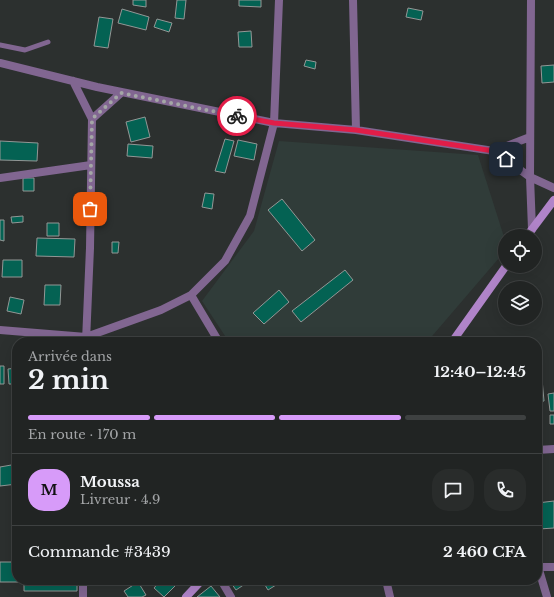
<!DOCTYPE html>
<html lang="fr">
<meta charset="utf-8">
<style>
:root{--surface:#212423;--page:#292c2b;--text:#f1f3f6;--muted:#a2a4a6;--line:#3e4141;--accent:#d79bf9}
body{margin:0;font-family:"Libre Baskerville",serif;background:var(--page);color:var(--text);height:100vh;display:flex;flex-direction:column;font-size:15px;white-space:nowrap}
*{box-sizing:border-box;margin:0}
p{font-size:13px;color:var(--muted)}
.icon{flex:none;width:22px;height:22px;fill:none;stroke:currentColor;stroke-width:2;stroke-linecap:round;stroke-linejoin:round}
.map{position:relative;flex:1;overflow:hidden}
.details{position:absolute;left:12px;top:337px;width:530px;height:248px;display:flex;flex-direction:column;background:var(--surface);border-radius:16px;box-shadow:0 4px 16px #0002,0 0 0 1px var(--line)}
.details>*{flex:none}
.fabs{position:absolute;left:498px;top:229px;display:grid;gap:8px}
.fabs a{display:grid;place-items:center;width:44px;height:44px;border-radius:50%;background:var(--surface);box-shadow:0 4px 16px #0002,0 0 0 1px var(--line);font-size:20px}
.pin{position:absolute;display:grid;place-items:center;width:34px;height:34px;color:#fff;margin:-17px;border-radius:8px;box-shadow:0 2px 6px #0006}
.courier{position:absolute;display:grid;place-items:center;width:40px;height:40px;margin:-20px;border:3px solid #e11d48;border-radius:50%;background:#fff;color:#222;box-shadow:0 1px 5px #0007}
.head em{font-style:normal;font-weight:700}
.head div{display:flex;flex-direction:column-reverse}
.head{display:flex;align-items:center;justify-content:space-between;height:68px;padding:0 16px}
h1{font-size:26px;font-weight:700;line-height:30px}
.bar{display:grid;grid-template-columns:repeat(4,1fr);gap:6px 4px;align-content:center;height:48px;padding:0 16px}
.bar i{height:5px;border-radius:3px;background:var(--line)}
.bar .selected{background:var(--accent)}
.bar p{grid-column:span 4}
.line{display:flex;align-items:center;gap:10px;padding:0 16px;border-top:1px solid var(--line)}
.line div{flex:1}
.round{display:grid;place-items:center;flex:none;width:42px;height:42px;border-radius:16px;background:var(--page)}
.map>svg:first-child{display:block}
</style>
<div class="map">
<svg width="554" height="597" viewBox="0 0 554 597">
<rect width="100%" height="100%" fill="#2c302f"/>
<path fill="#303c39" d="M279,141L478,155L505,240V251L427,342H229L202,301L254,231Z"/>
<path fill="#046253" stroke="#939796" d="M133,0H146V7L133,5Z
M177,0H186L184,19L175,18Z
M239,0H261V7L239,6Z
M408,8L423,11L421,20L406,17Z
M122,9L149,17L146,30L118,23Z
M99,17L113,19L108,48L94,46Z
M157,19L172,23L169,32L154,27Z
M251,31L252,47H239L238,32Z
M306,60L316,62L315,69L304,66Z
M554,65V82L542,83L541,66Z
M145,117L150,137L131,142L126,122Z
M225,139L234,141L225,173L215,171Z
M238,140L257,144L254,160L234,156Z
M0,141L38,143L37,161L0,160Z
M128,144L153,146L152,158L127,156Z
M23,178H34V191H23Z
M205,193L214,194L212,209L202,207Z
M282,199L315,240L302,251L268,210Z
M23,216V222L12,223L11,217Z
M0,220H4V241L0,240Z
M47,223H59V236H47Z
M37,238L75,239L74,257L36,256Z
M112,242H119L118,253H112Z
M3,260H22V277H2Z
M345,270L353,280L301,322L292,311Z
M512,283L518,288H509Z
M45,285H61L60,305H44Z
M279,290L289,302L264,324L253,313Z
M505,293V302L500,298Z
M10,297L24,300L21,314L7,311Z
M0,366H4V384H0Z
M17,368V384H9L8,369Z
M542,379L544,401L537,402V380Z
M554,393V411H550L548,394Z
M537,406L539,423H537Z
M550,415H554V424H550Z
M17,464V484L0,486V467Z
M554,501V528L539,529L537,503Z
M0,562H17V580H24V582H0Z
M24,580H77V591H24Z
M161,580H181L164,597L154,588Z
M229,580H251L236,590Z
M262,580H284L268,590Z
M138,582L146,595L142,597H128L124,591Z
M211,586L220,597H197Z"/>
<g fill="none" stroke-linecap="round" stroke-linejoin="round">
<path stroke="#816691" stroke-width="5" d="M0,45L25,50L48,42"/>
<path stroke="#816691" stroke-width="8" d="M353,0L356,130
M531,0L530,177L532,229
M0,63L97,87L274,123L356,130L494,151L530,177L554,188
M73,81L92,119L90,248L86,341
M92,119L121,93
M494,151L530,137
M0,178L91,165
M191,295L219,342
M0,330L86,337L161,310L191,295L225,261L250,216L274,123L279,0
M537,450L554,449
M537,563L547,597
M537,567H554
M83,580V597
M221,580L231,597
M386,580L390,597"/>
<path stroke="#b084c9" stroke-width="8" d="M527,236L554,200
M452,342L506,266
M186,597L202,580"/>
</g>
<g fill="none" stroke-linecap="round" stroke-linejoin="round">
<path stroke="#a4a7a6" stroke-width="4" stroke-dasharray="0 7.2" d="M90,209L92,119L121,93L237,116"/>
<path stroke="#e11d48" stroke-width="5" d="M237,116L274,123L356,130L494,151L506,159"/>
</g>
</svg>
<div class="fabs">
<a><svg class="icon" aria-label="locate" viewBox="0 0 24 24"><circle cx="12" cy="12" r="6"/><path d="M12 2v4M12 18v4M2 12h4M18 12h4"/></svg></a>
<a><svg class="icon" aria-label="layers" viewBox="0 0 24 24"><path d="M12 4l9 5-9 5-9-5zM3 14l9 5 9-5"/></svg></a>
</div>
<div class="pin" style="left:90px;top:209px;background:#ea580c"><svg class="icon" aria-label="bag" viewBox="0 0 24 24"><path d="M5 8h14l-1 12H6zM9 8a3 3 0 0 1 6 0"/></svg></div>
<div class="pin" style="left:506px;top:159px;background:#1f2937"><svg class="icon" aria-label="home" viewBox="0 0 24 24"><path d="M3 11l9-7 9 7M6 9v11h12V9"/></svg></div>
<div class="courier" style="left:237px;top:116px"><svg class="icon" aria-label="bike" viewBox="0 0 24 24"><circle cx="6" cy="16" r="4"/><circle cx="18" cy="16" r="4"/><path d="M6 16l4-8h5l3 8M10 8l3 8H6M13 5h3"/></svg></div>
<section class="details">
<div class="head"><div><h1>2 min</h1><p>Arrivée dans</p></div><em>12:40–12:45</em></div>
<div class="bar"><i class="selected"></i><i class="selected"></i><i class="selected"></i><i></i><p>En route · 170 m</p></div>
<div class="line" style="height:72px"><b class="round" style="background:var(--accent);color:#111">M</b><div><b>Moussa</b><p>Livreur · 4.9</p></div><a class="round"><svg class="icon" aria-label="chat" viewBox="0 0 24 24"><path d="M4 5h16v11H9l-5 4z"/></svg></a><a class="round"><svg class="icon" aria-label="phone" viewBox="0 0 24 24"><path d="M5 4h4l2 5-3 2q2 4 5 5l2-3 5 2v4C11 20 4 13 5 4z"/></svg></a></div>
<div class="line" style="height:52px"><div>Commande #3439</div><b>2 460 CFA</b></div>
</section>
</div>
